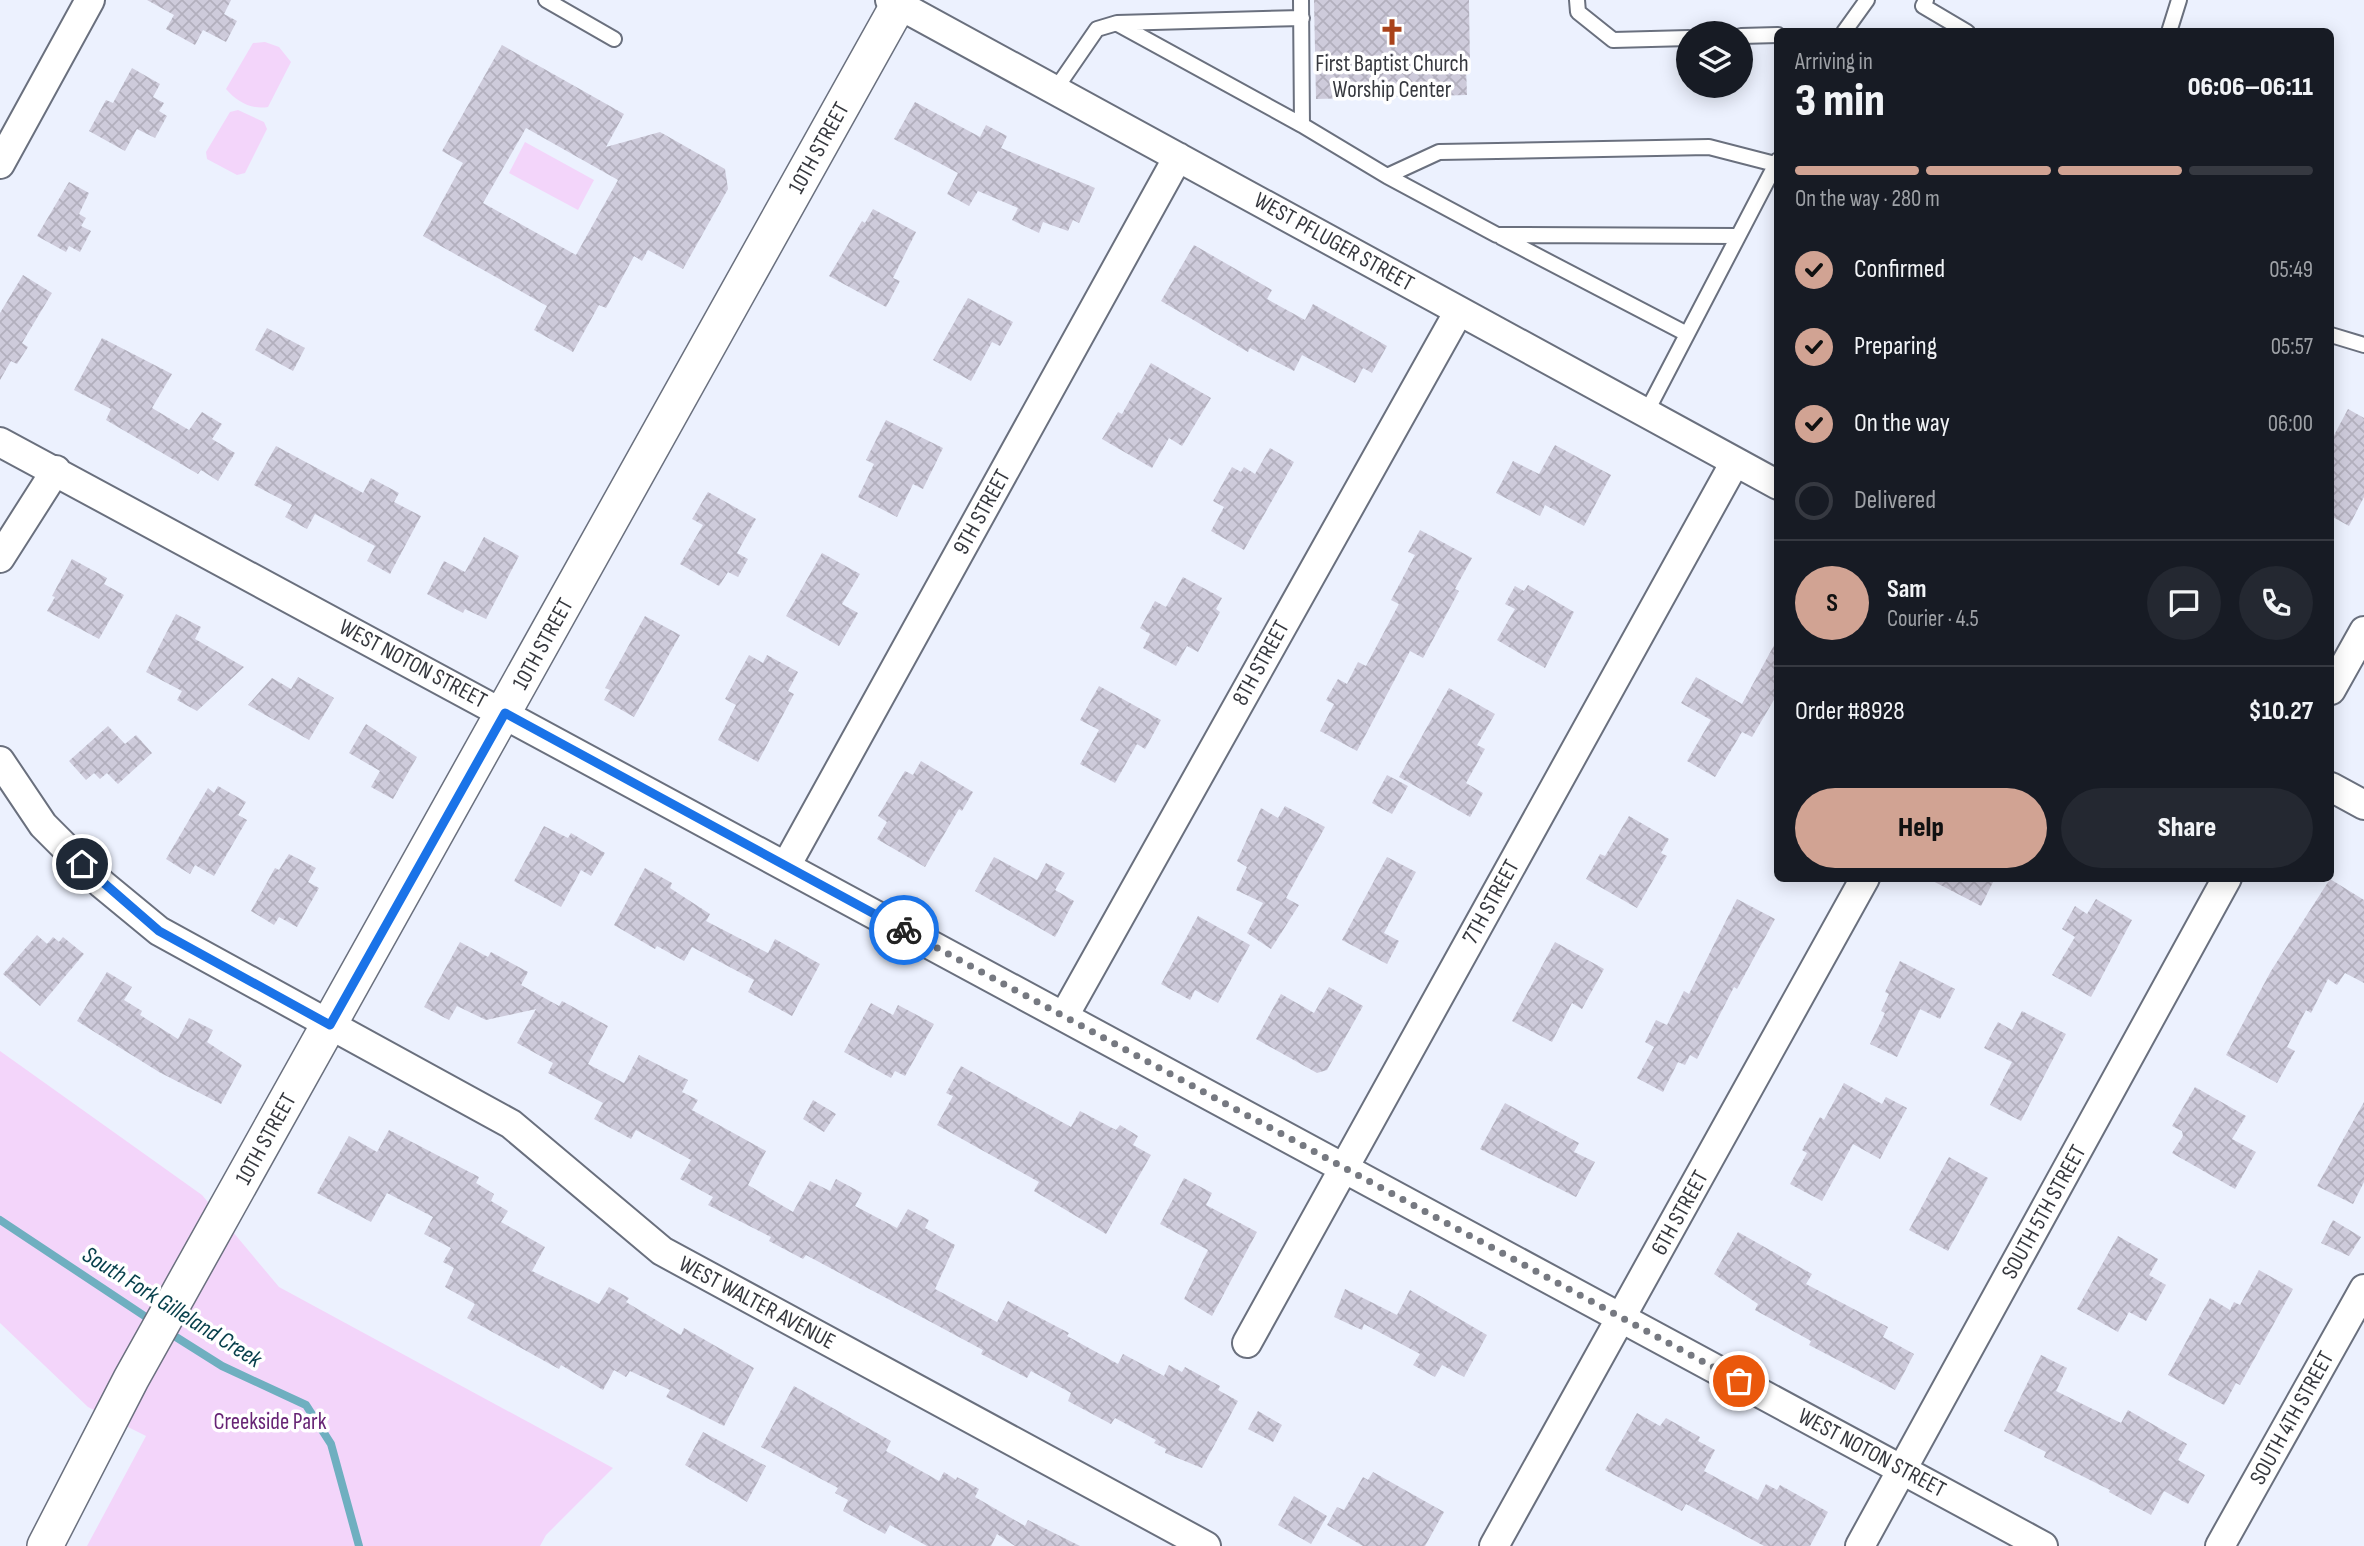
<!DOCTYPE html>
<meta charset="utf-8">
<style>
:root{--surface:#171b24;--page:#242831;--text:#f1f3f6;--muted:#9ea1a6;--line:#363941;--accent:#d1a393}
body{margin:0;font-family:"Sofia Sans Condensed",sans-serif;background:var(--page);color:var(--text);height:100vh;display:flex;flex-direction:column;font-size:26px;white-space:nowrap}
*{box-sizing:border-box;margin:0}
p{font-size:23px;color:var(--muted)}
.icon{flex:none;width:38px;height:38px;fill:none;stroke:currentColor;stroke-width:2;stroke-linecap:round;stroke-linejoin:round}
.map{position:relative;flex:1;overflow:hidden}
.drawer{position:absolute;left:1774px;top:28px;width:560px;height:854px;display:flex;flex-direction:column;background:var(--surface);border-radius:10px;box-shadow:0 4px 18px #0003}
.drawer>*{flex:none}
.controls{position:absolute;left:1676px;top:21px;display:grid;gap:14px}
.controls a{display:grid;place-items:center;width:77px;height:77px;border-radius:50%;background:var(--surface);box-shadow:0 4px 18px #0003;font-size:35px}
.pin{position:absolute;display:grid;place-items:center;width:60px;height:60px;color:#fff;margin:-30px;border:4px solid #fff;border-radius:50%;box-shadow:0 2px 7px #0007}
.courier{position:absolute;display:grid;place-items:center;width:70px;height:70px;margin:-35px;border:5px solid #1a73e8;border-radius:50%;background:#fff;color:#222;box-shadow:0 2px 9px #0007}
.head em{font-style:normal;font-weight:800}
.head div{display:flex;flex-direction:column-reverse}
.head{display:flex;align-items:center;justify-content:space-between;height:119px;padding:0 21px}
h1{font-size:46px;font-weight:800;line-height:52px}
.bar{display:grid;grid-template-columns:repeat(4,1fr);gap:10px 7px;align-content:center;height:84px;padding:0 21px}
.bar i{height:9px;border-radius:5px;background:var(--line)}
.bar .active{background:var(--accent)}
.bar p{grid-column:span 4}
.line{display:flex;align-items:center;gap:18px;padding:0 21px;border-top:2px solid var(--line)}
.line div{flex:1}
.round{display:grid;place-items:center;flex:none;width:74px;height:74px;border-radius:37px;background:var(--page)}
ol{padding:0 21px;list-style:none}
li{display:flex;align-items:center;gap:21px;height:77px}
li p{margin-inline-start:auto}
li .icon{padding:7px;border-radius:50%;background:var(--accent);color:#111;stroke-width:4}
li:last-child{color:var(--muted)}
li i{width:38px;height:38px;border:4px solid var(--line);border-radius:50%}
.cta{display:flex;gap:14px;margin-top:auto;padding:14px 21px}
.cta a{flex:1;height:80px;border-radius:42px;background:var(--accent);color:#111;font-size:28px;font-weight:800;line-height:80px;text-align:center}
.cta a+a{background:var(--page);color:var(--text)}
.map>svg:first-child{display:block}
</style>
<div class="map">
<svg width="2364" height="1546" viewBox="0 0 2364 1546">
<defs>
<pattern id="building-cross-hatch" width="8" height="8" patternUnits="userSpaceOnUse" patternTransform="scale(1.75)"><rect width="8" height="8" fill="#cecbdb"/><path d="M0 0l8 8M0 8l8-8" fill="none" stroke="#b2afbd"/></pattern>
</defs>
<rect width="100%" height="100%" fill="#ecf1fe"/>
<path fill="#f3d5fa" d="M265,42L279,47L291,62L268,107C251,110 236,101 226,89L253,43Z
M238,110L264,122L267,129L245,173L237,175L207,159L206,152L230,112Z
M525,142L594,180L578,210L509,173Z
M0,1051L202,1195L279,1287L613,1468L546,1535L540,1546H87L146,1436L88,1407L0,1323Z"/>
<g fill="none" stroke-linecap="round" stroke-linejoin="round">
<path stroke="#6fafc0" stroke-width="8" d="M0,1220L155,1323
M168,1332L222,1366L306,1405L331,1444L359,1546"/>
</g>
<path fill="url(#building-cross-hatch)" fill-rule="evenodd" d="M147,0H231L224,14L237,21L226,42L203,30L195,45L166,29L174,15Z
M1314,0H1469L1470,66H1466L1467,95L1316,99Z
M502,45L624,114L606,147L660,132L725,169L728,189L683,269L648,250L642,261L634,256L606,308L599,305L573,352L534,330L547,306L423,236L463,163L442,151ZM526,128L618,180L576,255L483,203Z
M132,68L160,84L153,97L164,103L159,111L167,116L155,138L137,129L125,151L89,131L106,100L113,103Z
M915,102L980,137L986,125L1007,136L1001,148L1095,188L1079,223L1073,220L1068,231L1043,222L1039,233L1012,220L1018,208L978,191L969,206L947,194L958,173L894,139Z
M69,182L89,193L79,214L86,218L81,226L91,231L80,252L69,246L66,252L37,236Z
M873,209L916,232L893,278L900,281L886,307L829,276L862,221L865,223Z
M1194,245L1272,290L1267,299L1305,320L1313,304L1387,346L1372,373L1363,368L1355,383L1302,355L1294,371L1250,348L1248,352L1161,301Z
M23,275L52,293L22,343L28,347L17,364L11,361L0,380V313Z
M968,298L1013,322L1000,346L992,342L971,381L933,360Z
M267,328L305,348L293,371L255,350Z
M102,338L172,374L152,408L189,430L202,412L222,424L212,439L235,453L218,481L201,470L198,474L106,420L111,409L74,390Z
M1151,363L1211,398L1182,446L1169,438L1152,468L1102,439L1118,412L1122,414Z
M2348,409L2364,418V497L2349,526L2331,516V441Z
M886,420L943,448L923,489L913,484L897,517L858,497L874,464L866,460Z
M1555,445L1611,475L1584,526L1545,505L1540,516L1496,493L1513,461L1539,474Z
M276,446L363,493L371,478L399,493L394,502L421,516L390,574L367,561L375,546L315,514L307,529L285,517L292,505L254,485Z
M1270,448L1294,462L1244,550L1211,531L1224,507L1213,501L1232,467L1241,472L1244,467L1255,474Z
M708,492L756,519L737,553L748,559L738,577L728,572L719,586L680,564L703,525L692,519Z
M1420,530L1472,558L1455,589L1459,591L1423,658L1410,651L1357,751L1320,731L1334,704L1326,700L1338,679L1347,684L1358,662L1366,666L1399,604L1391,600L1415,555L1408,552Z
M484,537L519,556L486,619L465,609L463,613L427,594L444,561L465,572Z
M822,553L860,574L842,604L858,613L839,646L786,616Z
M72,559L107,578L104,584L124,595L99,639L47,611L55,597L52,596Z
M1183,577L1222,598L1216,609L1220,612L1198,652L1187,646L1176,666L1143,648L1150,634L1140,628L1155,601L1166,607Z
M1528,585L1574,612L1545,668L1497,640L1515,609L1505,604L1515,586L1524,591Z
M176,614L201,627L195,639L244,667L197,711L177,700L182,691L146,672Z
M645,616L680,635L634,717L604,700L610,690L605,688Z
M1778,638V693L1752,737L1742,732L1715,777L1687,761L1711,720L1681,703L1696,677L1742,704Z
M749,655L763,663L767,655L798,672L788,691L794,694L758,762L718,740L736,705L725,699Z
M298,677L334,698L309,740L248,705L272,678L291,689Z
M1099,686L1161,720L1145,749L1137,744L1115,783L1080,764L1099,730L1080,720Z
M1449,688L1495,714L1477,745L1485,749L1466,783L1483,793L1470,817L1399,777Z
M366,724L417,757L393,799L371,787L380,771L349,753Z
M108,726L125,744L136,735L152,753L118,784L107,773L100,779L94,773L86,780L69,761Z
M921,761L973,792L962,811L959,809L925,867L877,839L887,822L878,816L905,771L913,775Z
M1387,775L1408,786L1392,814L1372,803Z
M218,786L246,802L238,815L247,820L214,876L195,865L190,874L166,859L208,788L214,793Z
M1285,806L1325,827L1286,898L1299,905L1271,949L1247,933L1263,903L1236,890L1247,867L1237,861L1261,808L1278,818Z
M1629,816L1669,839L1661,853L1667,856L1637,908L1586,879L1600,854L1605,856Z
M544,826L568,838L571,833L605,853L591,876L581,870L561,907L514,881Z
M289,854L316,868L308,882L319,888L297,927L279,917L274,925L251,911L275,868L279,870Z
M994,857L1037,880L1046,863L1065,873L1055,890L1074,901L1055,937L975,891Z
M1387,857L1416,872L1384,933L1399,941L1387,964L1342,940Z
M645,868L672,883L670,888L710,914L706,921L768,953L775,939L820,964L792,1016L748,992L754,980L692,947L684,961L657,946L655,949L614,925Z
M1927,878H1995L1981,906Z
M2330,879L2364,900V983L2345,973L2337,985L2328,979L2311,1013L2306,1010L2287,1047L2295,1051L2277,1083L2226,1055L2271,971Z
M1737,899L1775,919L1737,989L1734,987L1697,1059L1690,1055L1685,1065L1678,1062L1663,1092L1637,1078L1654,1047L1645,1042L1656,1020L1667,1025L1684,991L1689,994Z
M2096,899L2132,920L2091,997L2052,975L2075,937L2062,929L2075,906L2087,914Z
M1198,916L1250,945L1218,1003L1195,990L1190,1000L1161,984Z
M37,935L47,944L53,937L59,942L63,937L84,954L40,1006L3,974Z
M460,942L488,957L491,952L528,972L521,985L559,1006L562,1001L608,1026L588,1064L624,1083L639,1055L688,1080L682,1092L698,1100L692,1110L766,1151L748,1185L793,1212L810,1181L830,1191L836,1179L862,1193L855,1206L897,1228L908,1209L929,1220L925,1228L955,1245L935,1289L997,1322L1008,1301L1069,1333L1067,1336L1118,1364L1123,1354L1164,1376L1169,1365L1182,1372L1185,1367L1220,1386L1218,1390L1238,1401L1202,1468L1165,1453L1166,1449L1154,1443L1156,1440L1115,1418L1111,1424L1068,1401L1071,1393L1031,1371L1027,1378L981,1354L983,1350L806,1255L803,1259L769,1241L771,1237L708,1205L713,1197L680,1179L691,1160L636,1130L631,1139L594,1119L603,1103L548,1073L553,1063L517,1043L536,1009L486,1020L457,1006L449,1020L424,1007Z
M1555,942L1604,969L1582,1009L1572,1003L1552,1042L1512,1021Z
M1900,961L1955,989L1940,1019L1920,1009L1897,1057L1870,1044L1885,1013L1881,1011L1889,994L1885,992Z
M107,972L132,987L124,1000L142,1011L140,1015L178,1039L189,1018L213,1030L207,1042L242,1065L221,1104L159,1072L77,1021Z
M1329,987L1363,1006L1327,1070L1317,1073L1256,1039L1281,994L1314,1013Z
M871,1003L893,1015L898,1005L934,1024L905,1076L895,1071L891,1078L844,1052Z
M2022,1011L2066,1034L2021,1121L1990,1105L2012,1062L1984,1048L1998,1022L2012,1030Z
M961,1066L1071,1127L1080,1111L1116,1130L1120,1125L1138,1136L1133,1145L1151,1155L1106,1234L1034,1191L1039,1182L937,1125L953,1096L946,1093Z
M1844,1083L1882,1104L1886,1097L1907,1108L1880,1159L1853,1144L1822,1201L1790,1184L1807,1153L1802,1150L1820,1117L1824,1120Z
M2195,1087L2246,1116L2232,1139L2256,1152L2235,1189L2172,1153L2183,1136L2182,1131L2172,1126Z
M813,1100L836,1114L824,1132L803,1119Z
M2364,1102V1182L2353,1204L2317,1186Z
M1505,1103L1579,1143L1574,1152L1595,1162L1576,1197L1480,1149Z
M389,1130L479,1177L476,1183L494,1194L491,1201L508,1211L501,1222L545,1247L532,1271L599,1304L609,1287L629,1298L626,1302L681,1335L684,1328L754,1368L724,1426L666,1397L670,1390L630,1371L626,1377L614,1370L603,1390L561,1365L559,1369L467,1318L475,1304L445,1287L454,1268L443,1262L451,1248L424,1234L433,1217L387,1193L371,1222L317,1193L349,1136L377,1152Z
M1949,1157L1988,1178L1948,1251L1909,1230Z
M1184,1178L1212,1193L1206,1205L1257,1232L1212,1316L1184,1299L1208,1250L1160,1224Z
M2333,1220L2361,1237L2349,1256L2321,1243Z
M1738,1232L1812,1274L1806,1284L1888,1327L1883,1337L1914,1354L1895,1390L1809,1345L1811,1341L1755,1310L1758,1304L1714,1274Z
M2118,1236L2158,1259L2149,1275L2166,1285L2146,1321L2129,1312L2118,1332L2077,1309Z
M2259,1270L2293,1289L2240,1385L2236,1383L2224,1405L2168,1375L2210,1298L2230,1310L2234,1302L2240,1305Z
M1345,1289L1397,1315L1410,1290L1487,1335L1464,1377L1442,1365L1435,1377L1413,1365L1420,1354L1364,1324L1362,1330L1334,1317Z
M2041,1355L2067,1368L2056,1391L2121,1423L2128,1410L2187,1444L2178,1460L2205,1475L2188,1504L2164,1491L2151,1515L2109,1492L2110,1490L2044,1457L2046,1452L2004,1431Z
M794,1386L891,1441L886,1451L939,1481L944,1472L956,1480L957,1477L979,1489L975,1497L1025,1526L1028,1520L1080,1546H1015L997,1534L991,1546H927L890,1525L885,1534L843,1511L848,1500L835,1493L838,1488L761,1447Z
M1258,1411L1282,1425L1273,1442L1248,1429Z
M1637,1413L1660,1426L1666,1418L1700,1437L1698,1441L1715,1450L1704,1471L1758,1500L1766,1484L1777,1490L1780,1485L1828,1512L1810,1546H1764L1686,1504L1682,1511L1605,1470Z
M703,1432L766,1466L747,1502L685,1465Z
M1373,1472L1444,1512L1425,1546H1363L1327,1525L1337,1507L1344,1510L1363,1477L1368,1480Z
M1294,1496L1327,1516L1311,1544L1278,1525Z"/>
<g fill="none" stroke-linecap="round" stroke-linejoin="round">
<defs>
<path id="service" d="M546,0L614,39
M1301,0L1302,125L1387,176L1439,152L1709,147L1775,164
M1577,0L1578,12L1613,40L1689,38
M1926,0L1923,6L1967,32
M1118,24L1302,125
M1844,32L1867,0
M2169,32L2179,0
M1741,36L1778,35
M1055,90L1097,29L1117,23L1302,18
M1387,176L1497,235L1737,236
M1501,237L1687,334
M2331,335L2364,345
M1646,413L1778,160"/>
<path id="minor" d="M890,0L1778,485
M0,164L90,0
M0,442L2043,1546
M0,558L56,470
M2331,690L2364,631
M0,761L43,825L102,884L159,931L511,1124L662,1251L1206,1546
M2331,787L2364,805
M786,866L1178,157
M1064,1016L1459,311
M1247,1343L1735,462
M1494,1546L1865,878
M1860,1546L2227,878
M2220,1546L2364,1289"/>
<path id="tertiary" d="M45,1546L131,1379L901,0"/>
</defs>
<use href="#service" stroke="#6a707e" stroke-width="18"/>
<use href="#minor" stroke="#6a707e" stroke-width="32"/>
<use href="#tertiary" stroke="#6a707e" stroke-width="38"/>
<use href="#service" stroke="#fff" stroke-width="14"/>
<use href="#minor" stroke="#fff" stroke-width="28"/>
<use href="#tertiary" stroke="#fff" stroke-width="35"/>
</g>
<g fill="none" stroke-linecap="round" stroke-linejoin="round">
<path stroke="#767981" stroke-width="7" stroke-dasharray="0 12.6" d="M904,930L1739,1381"/>
<path stroke="#1a73e8" stroke-width="9" d="M82,864L159,931L330,1025L505,713L904,930"/>
</g>
<defs>
<symbol id="church-bare" viewBox="-9 -9 18 18"><path d="M-1.2-6h2.4v3.5h3.3v2.4h-3.3V6h-2.4V-.1h-3.3v-2.4h3.3Z" fill="#a9421a" stroke="#fff" stroke-width="2.5" paint-order="stroke"/></symbol>
</defs>
<g fill-rule="evenodd">
<use href="#church-bare" x="1373" y="13" width="38" height="38"/>
</g>
<g text-anchor="middle" dominant-baseline="central" stroke-width="7" stroke-linejoin="round" paint-order="stroke">
<g font-size="23" fill="#36383e" stroke="#fff">
<text x="1392" y="64">First Baptist Church<tspan x="1392" dy="26">Worship Center</tspan></text>
</g>
<g font-size="23" fill="#36383e" stroke="#fff">
<text transform="translate(819 148) rotate(-61)">10TH STREET</text>
<text transform="translate(1334 242) rotate(29)">WEST PFLUGER STREET</text>
<text transform="translate(982 512) rotate(-61)">9TH STREET</text>
<text transform="translate(543 644) rotate(-61)">10TH STREET</text>
<text transform="translate(1261 663) rotate(-61)">8TH STREET</text>
<text transform="translate(413 664) rotate(28)">WEST NOTON STREET</text>
<text transform="translate(1491 902) rotate(-61)">7TH STREET</text>
<text transform="translate(266 1139) rotate(-61)">10TH STREET</text>
<text transform="translate(2044 1212) rotate(-61)">SOUTH 5TH STREET</text>
<text transform="translate(1680 1213) rotate(-61)">6TH STREET</text>
<text transform="translate(757 1303) rotate(28)">WEST WALTER AVENUE</text>
<text transform="translate(2292 1418) rotate(-61)">SOUTH 4TH STREET</text>
<text transform="translate(1872 1453) rotate(28)">WEST NOTON STREET</text>
</g>
<g font-size="23" fill="#672475" stroke="#fff">
<text x="270" y="1422">Creekside Park</text>
</g>
<g font-size="24" font-style="italic" fill="#063f4b" stroke="#fff">
<text transform="translate(172 1307) rotate(32)">South Fork Gilleland Creek</text>
</g>
</g>
</svg>
<div class="controls">
<a><svg class="icon" aria-label="layers" viewBox="0 0 24 24"><path d="M12 4l9 5-9 5-9-5zM3 14l9 5 9-5"/></svg></a>
</div>
<div class="pin" style="left:1739px;top:1381px;background:#ea580c"><svg class="icon" aria-label="bag" viewBox="0 0 24 24"><path d="M5 8h14l-1 12H6zM9 8a3 3 0 0 1 6 0"/></svg></div>
<div class="pin" style="left:82px;top:864px;background:#1f2937"><svg class="icon" aria-label="home" viewBox="0 0 24 24"><path d="M3 11l9-7 9 7M6 9v11h12V9"/></svg></div>
<div class="courier" style="left:904px;top:930px"><svg class="icon" aria-label="bike" viewBox="0 0 24 24"><circle cx="6" cy="16" r="4"/><circle cx="18" cy="16" r="4"/><path d="M6 16l4-8h5l3 8M10 8l3 8H6M13 5h3"/></svg></div>
<section class="drawer">
<div class="head"><div><h1>3 min</h1><p>Arriving in</p></div><em>06:06–06:11</em></div>
<div class="bar"><i class="active"></i><i class="active"></i><i class="active"></i><i></i><p>On the way · 280 m</p></div>
<ol>
<li><svg class="icon" aria-label="check" viewBox="0 0 24 24"><path d="M5 12l5 5 9-10"/></svg>Confirmed<p>05:49</p></li>
<li><svg class="icon" aria-label="check" viewBox="0 0 24 24"><path d="M5 12l5 5 9-10"/></svg>Preparing<p>05:57</p></li>
<li><svg class="icon" aria-label="check" viewBox="0 0 24 24"><path d="M5 12l5 5 9-10"/></svg>On the way<p>06:00</p></li>
<li><i></i>Delivered</li>
</ol>
<div class="line" style="height:126px"><b class="round" style="background:var(--accent);color:#111">S</b><div><b>Sam</b><p>Courier · 4.5</p></div><a class="round"><svg class="icon" aria-label="chat" viewBox="0 0 24 24"><path d="M4 5h16v11H9l-5 4z"/></svg></a><a class="round"><svg class="icon" aria-label="phone" viewBox="0 0 24 24"><path d="M5 4h4l2 5-3 2q2 4 5 5l2-3 5 2v4C11 20 4 13 5 4z"/></svg></a></div>
<div class="line" style="height:91px"><div>Order #8928</div><b>$10.27</b></div>
<div class="cta"><a>Help</a><a>Share</a></div>
</section>
</div>
